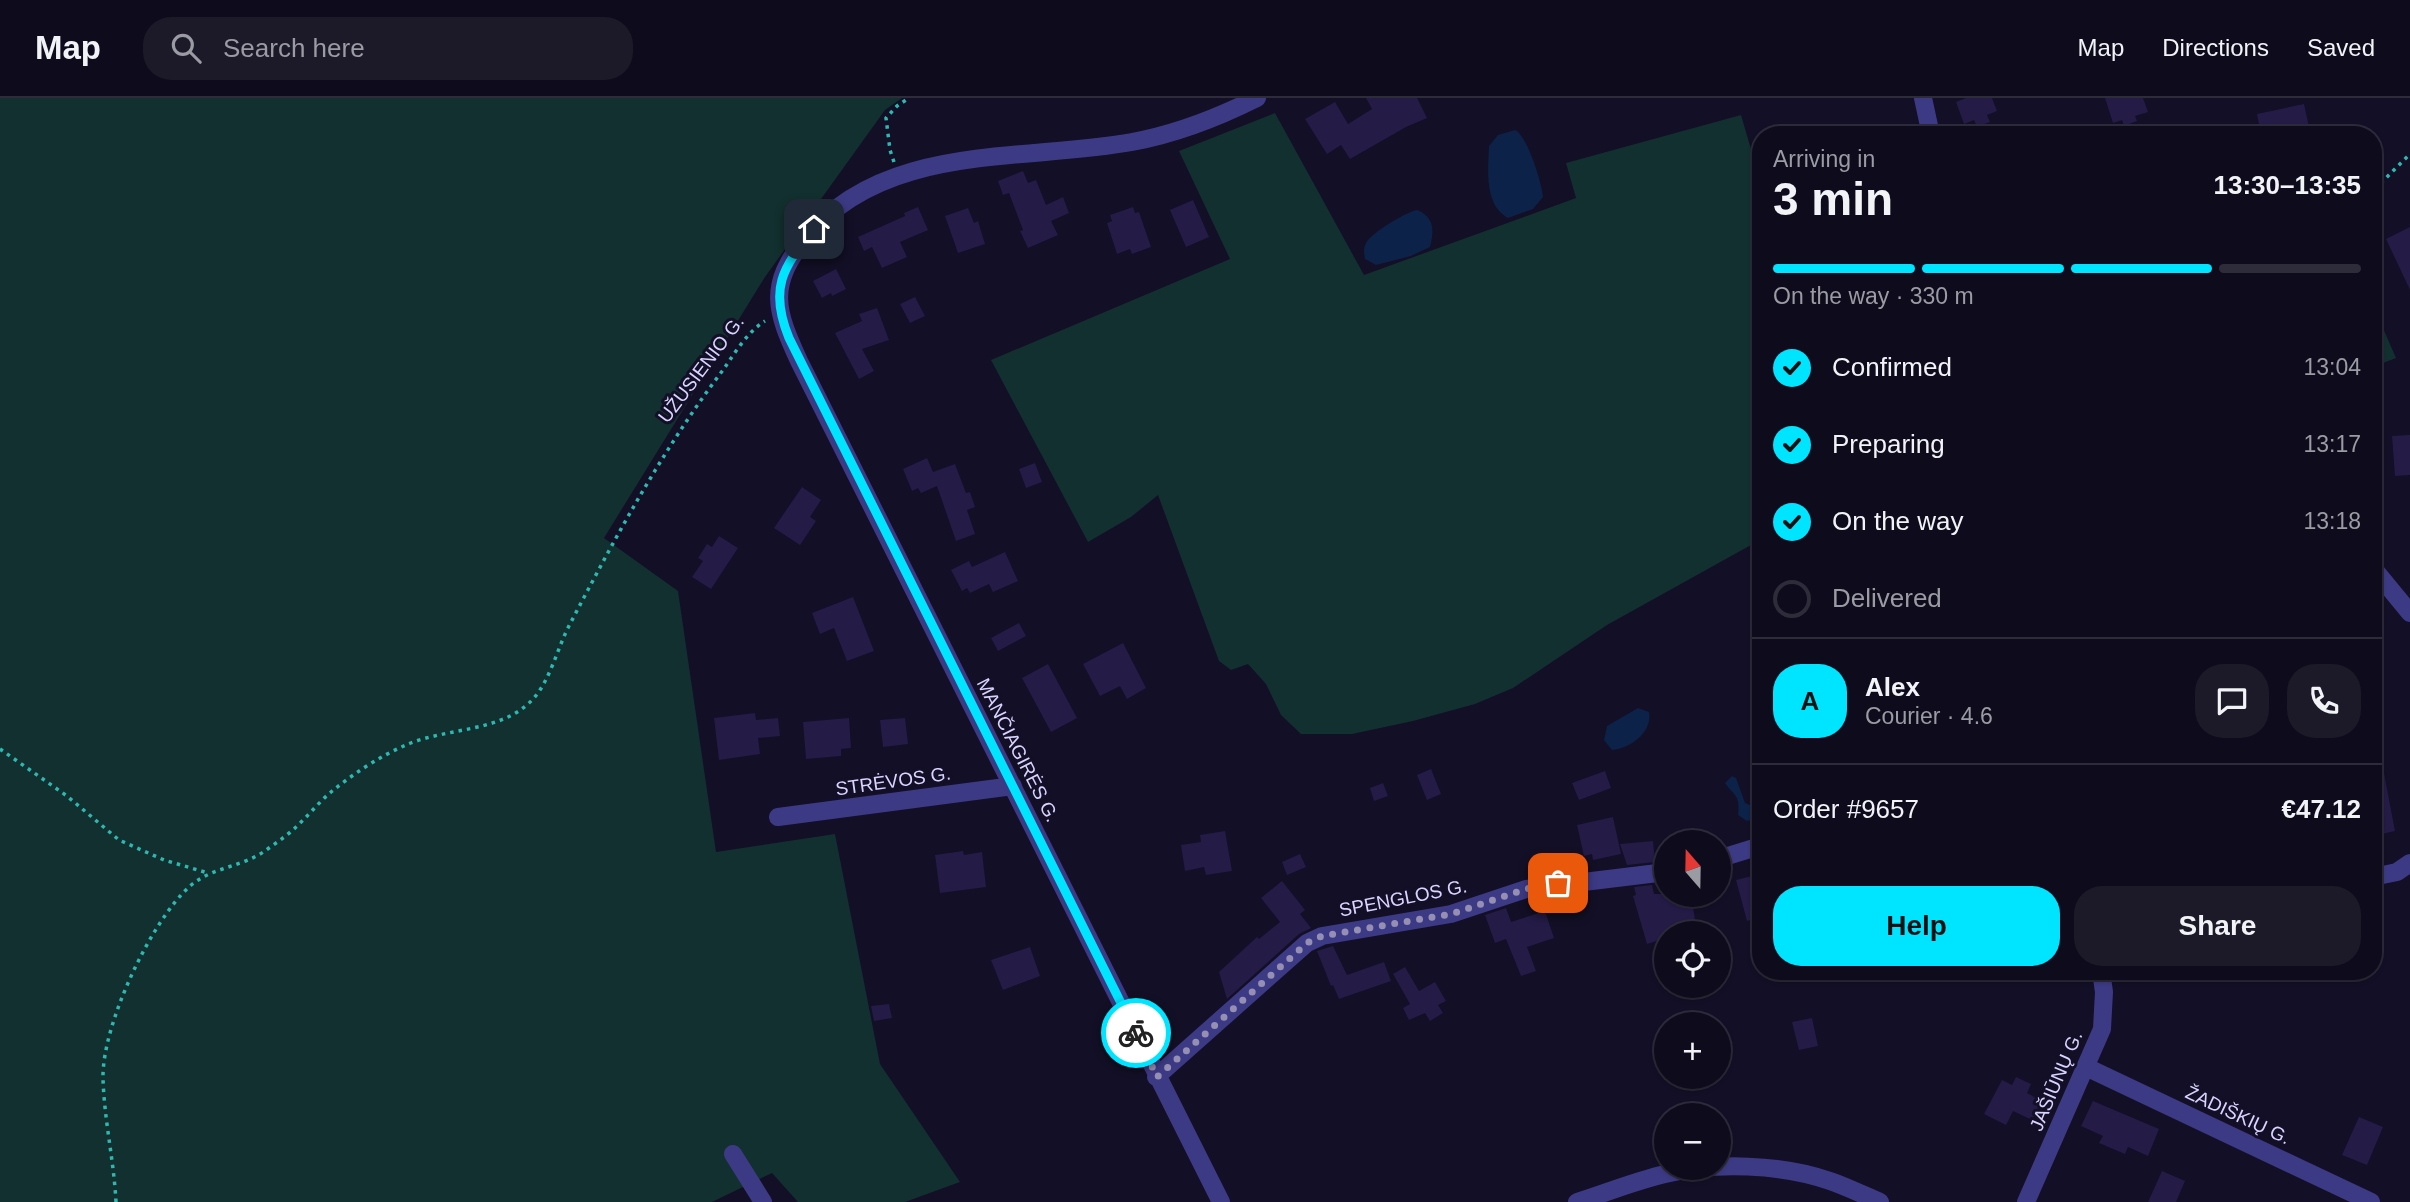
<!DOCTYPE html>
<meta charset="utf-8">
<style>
:root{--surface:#0e0b1c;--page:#1c1929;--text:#f1f3f6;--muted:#9b9ba3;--line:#2e2b3b;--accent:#00e5ff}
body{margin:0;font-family:Helvetica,sans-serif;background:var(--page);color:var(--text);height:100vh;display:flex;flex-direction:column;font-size:26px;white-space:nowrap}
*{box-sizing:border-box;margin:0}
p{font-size:23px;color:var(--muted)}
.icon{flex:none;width:38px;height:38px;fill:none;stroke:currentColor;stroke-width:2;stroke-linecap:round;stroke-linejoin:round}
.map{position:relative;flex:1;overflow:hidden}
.sheet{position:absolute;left:1752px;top:28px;width:630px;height:854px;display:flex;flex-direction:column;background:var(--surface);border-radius:28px;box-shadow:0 2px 5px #0004,0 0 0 2px var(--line)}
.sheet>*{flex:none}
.needle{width:46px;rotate:340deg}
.fabs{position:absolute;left:1654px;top:732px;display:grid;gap:14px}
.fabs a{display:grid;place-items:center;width:77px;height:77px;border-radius:50%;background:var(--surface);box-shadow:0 2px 5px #0004,0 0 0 2px var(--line);font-size:35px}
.pin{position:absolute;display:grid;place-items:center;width:60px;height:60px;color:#fff;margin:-30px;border-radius:14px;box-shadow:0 4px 10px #0006}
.courier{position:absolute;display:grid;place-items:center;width:70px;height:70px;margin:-35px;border:5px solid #00e5ff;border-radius:50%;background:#fff;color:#222;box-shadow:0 2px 9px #0007}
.head em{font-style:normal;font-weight:700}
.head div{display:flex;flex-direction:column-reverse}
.head{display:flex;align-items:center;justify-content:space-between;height:119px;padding:0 21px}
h1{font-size:46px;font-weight:700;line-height:52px}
.bar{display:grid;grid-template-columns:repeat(4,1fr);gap:10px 7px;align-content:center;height:84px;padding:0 21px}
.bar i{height:9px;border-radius:5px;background:var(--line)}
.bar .active{background:var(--accent)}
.bar p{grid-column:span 4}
.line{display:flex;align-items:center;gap:18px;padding:0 21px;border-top:2px solid var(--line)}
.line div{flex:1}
.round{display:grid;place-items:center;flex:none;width:74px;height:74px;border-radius:28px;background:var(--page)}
ol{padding:0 21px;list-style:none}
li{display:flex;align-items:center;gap:21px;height:77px}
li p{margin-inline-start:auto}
li .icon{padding:7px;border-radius:50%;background:var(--accent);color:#111;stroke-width:4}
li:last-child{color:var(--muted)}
li i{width:38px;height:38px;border:4px solid var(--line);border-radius:50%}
.primary-button{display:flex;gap:14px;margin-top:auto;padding:14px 21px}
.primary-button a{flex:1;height:80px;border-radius:28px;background:var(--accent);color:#111;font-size:28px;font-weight:700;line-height:80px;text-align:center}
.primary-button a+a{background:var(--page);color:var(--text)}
header{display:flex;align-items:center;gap:42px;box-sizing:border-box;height:98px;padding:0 35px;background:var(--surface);border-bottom:2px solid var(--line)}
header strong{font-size:33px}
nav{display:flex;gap:38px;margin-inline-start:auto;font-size:24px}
.search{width:490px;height:63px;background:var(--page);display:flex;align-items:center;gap:18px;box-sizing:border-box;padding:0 24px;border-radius:28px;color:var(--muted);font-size:26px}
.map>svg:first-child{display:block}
</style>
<header>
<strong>Map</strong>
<div class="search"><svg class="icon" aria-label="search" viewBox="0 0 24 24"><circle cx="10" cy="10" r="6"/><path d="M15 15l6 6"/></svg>Search here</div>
<nav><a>Map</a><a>Directions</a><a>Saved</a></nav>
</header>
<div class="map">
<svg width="2410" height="1104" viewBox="0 0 2410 1104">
<rect width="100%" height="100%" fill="#130f26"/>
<path fill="#12302f" d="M0,0H902L885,12L765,179L604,440L678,493L716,754L835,736L880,966L960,1084L905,1104H798L772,1075L712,1104H0Z
M1275,15L1364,177L1576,100L1566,65L1741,17L1760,82V442L1607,527L1513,590L1475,606L1413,623L1352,636H1301L1281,617L1266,586L1248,566L1231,572L1219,563L1158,397L1131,419L1088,444L991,262L1230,161L1179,53Z
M2373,207L2396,260L2373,269Z"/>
<path fill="#0c2248" d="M1515,32C1527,37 1542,85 1543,99L1533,111L1508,120C1484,107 1488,72 1489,48L1498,37Z
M1417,112C1435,119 1434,134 1430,149L1411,158L1376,167L1365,161C1364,155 1363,150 1366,145C1371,135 1406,114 1417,112Z
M1638,610L1649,614C1653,634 1630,651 1612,652L1604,642L1607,628Z
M1732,678L1736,680L1745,705L1755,709L1760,708V720L1747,723L1738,717C1740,697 1736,700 1725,685Z"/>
<path fill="#241b47" d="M1366,0H1417L1427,20L1406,29L1350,61L1341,47L1327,56L1305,21L1335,4L1348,26L1372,11Z
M1966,0H1992L1997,13L1987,17L1990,24L1977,29L1974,22L1964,26L1956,4Z
M2105,0H2143L2148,14L2135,18L2137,23L2124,28L2122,22L2113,25Z
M2304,6L2309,29L2280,37H2261L2257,16Z
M1023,73L1028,85L1036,82L1046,107L1063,99L1069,115L1051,123L1058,137L1028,150L1020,133L1023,132L1009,95L1003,97L998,83Z
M1193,102L1209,139L1186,149L1170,112Z
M918,109L928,132L900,144L907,159L882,170L872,149L864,153L858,139L905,118L904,115Z
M1133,109L1135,115L1139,114L1151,149L1132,156L1130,151L1117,156L1107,125L1112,123L1110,117Z
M968,110L974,125L978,123L985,146L958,155L945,118Z
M2410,129V192L2386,141Z
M836,171L846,191L832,198L831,195L822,200L813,183Z
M915,199L925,218L910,225L900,206Z
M877,210L889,242L862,251L874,273L859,281L835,235L862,223L859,216Z
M2410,337V377L2395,378L2392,338Z
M927,360L933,374L955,366L966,395L970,394L975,409L967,412L975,436L956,443L937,388L921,395L918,390L912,393L903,371Z
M1035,365L1042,384L1026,390L1019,371Z
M802,389L821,402L810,419L816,423L800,447L774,430Z
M719,438L738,450L711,491L692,479L703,463L698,460L707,446L712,449Z
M1005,454L1018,483L993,494L989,486L970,495L967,490L962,493L951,472L969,463L972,469Z
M853,499L874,553L847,563L834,530L820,536L812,515Z
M1019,525L1026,538L998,553L991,540Z
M1123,545L1146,590L1127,601L1120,588L1100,598L1083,566Z
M1048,566L1077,620L1051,634L1022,580Z
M755,615L756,622L778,620L780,638L758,640L760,656L719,662L714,620Z
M849,620L851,650L841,651V658L806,661L803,624Z
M905,620L908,646L883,649L880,622Z
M2373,654H2380L2395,733L2373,738Z
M1431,671L1441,696L1427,702L1417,677Z
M1605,673L1611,690L1579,702L1572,685Z
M1383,685L1388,698L1374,703L1370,690Z
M1613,719L1621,756L1593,762L1592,756L1584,758L1577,727Z
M1225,733L1232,773L1206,777L1204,769L1185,773L1181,747L1201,744L1200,737Z
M1653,743L1655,764L1627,767L1620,746Z
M963,753L964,757L982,754L986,789L940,795L935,757Z
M1300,756L1306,769L1287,777L1282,764Z
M1760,776V819L1747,823L1736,782Z
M1282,783L1305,812L1300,816L1311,830L1299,836L1227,901L1219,874L1257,839L1259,841L1280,824L1261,800Z
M1652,787L1654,796H1691L1697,835H1666V840L1647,846L1633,798L1636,797L1634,789Z
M1506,810L1511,824L1545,813L1554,840L1527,849L1536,873L1521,878L1506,841L1495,845L1485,817Z
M1333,848L1347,877L1384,864L1391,883L1339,901L1333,887L1331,888L1317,853Z
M1030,849L1040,878L1003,892L991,862Z
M1405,869L1419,893L1435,884L1446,903L1438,907L1443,915L1430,923L1425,915L1409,922L1403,910L1410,906L1393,876Z
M889,906L892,920L874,923L871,908Z
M1812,920L1818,948L1799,952L1792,924Z
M2016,979L2031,986L2027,995L2042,1003L2032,1022L2013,1013L2006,1027L1984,1016L2002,982L2012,987Z
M2093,1003L2159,1031L2148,1058L2128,1049L2125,1056L2099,1045L2103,1038L2081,1028Z
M2359,1019L2383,1029L2367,1067L2342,1057Z
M2162,1073L2185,1083L2176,1104H2148Z"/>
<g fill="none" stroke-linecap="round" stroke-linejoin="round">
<path stroke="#2fb8b0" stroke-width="3.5" stroke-dasharray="3.5 5" stroke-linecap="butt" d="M894,64L890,52L886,20L897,8L909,0
M2373,89L2381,85L2410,56
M0,651L67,698L119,742L164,762L208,775
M116,1104C114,1063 104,1021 103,980C102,927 151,823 190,788C213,768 243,770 269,750C279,743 289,736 297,728C309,717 319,704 331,694C353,676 380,658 406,647C447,629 502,635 533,601C550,583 558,548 570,526C616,438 663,351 723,272C735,255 747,234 765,223"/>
<path stroke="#3d3a85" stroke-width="18" d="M1923,0L1931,37
M2373,470L2410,515
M778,719L1013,688
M1718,761L1760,748
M2373,779L2397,774L2410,765
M2086,969L2371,1104
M1156,979L1307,845L1322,838L1451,816L1526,791L1666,774
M733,1056L763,1104
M1221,1104L799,263C776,213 767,188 805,141C883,44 1022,64 1132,44C1176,36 1217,20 1257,0
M1577,1104C1606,1095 1635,1083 1665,1076C1714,1064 1782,1066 1830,1083C1847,1089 1864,1097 1880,1104
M2026,1104L2102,931L2104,894L2101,873"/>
</g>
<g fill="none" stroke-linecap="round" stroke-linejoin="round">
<path stroke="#948fb3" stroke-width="7" stroke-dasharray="0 12.6" d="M1136,935L1157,979L1307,845L1322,838L1451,816L1526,791L1558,785"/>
<path stroke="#00e5ff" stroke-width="9" d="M814,131C782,170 769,191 789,240L1136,935"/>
</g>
<g text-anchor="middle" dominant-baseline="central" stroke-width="6" stroke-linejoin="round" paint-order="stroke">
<g font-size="19" fill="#d9d4ff" stroke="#130f26">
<text transform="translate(701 271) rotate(-53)">UŽUSIENIO G.</text>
<text transform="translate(1018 652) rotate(63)">MANČIAGIRĖS G.</text>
<text transform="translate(893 683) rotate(-8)">STRĖVOS G.</text>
<text transform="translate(1403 800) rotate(-11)">SPENGLOS G.</text>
<text transform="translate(2056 983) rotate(-67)">JAŠIŪNŲ G.</text>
<text transform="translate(2238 1017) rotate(25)">ŽADIŠKIŲ G.</text>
</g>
</g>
</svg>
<div class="fabs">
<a><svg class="needle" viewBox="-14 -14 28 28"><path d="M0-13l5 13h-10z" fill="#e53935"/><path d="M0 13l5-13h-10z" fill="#9b9ba3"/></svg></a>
<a><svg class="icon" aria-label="locate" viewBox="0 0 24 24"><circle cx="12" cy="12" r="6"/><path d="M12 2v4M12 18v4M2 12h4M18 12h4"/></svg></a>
<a>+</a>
<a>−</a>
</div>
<div class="pin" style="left:1558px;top:785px;background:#ea580c"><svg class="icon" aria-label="bag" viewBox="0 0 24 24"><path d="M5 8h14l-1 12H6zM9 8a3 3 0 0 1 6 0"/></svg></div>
<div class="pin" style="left:814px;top:131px;background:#1f2937"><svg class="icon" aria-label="home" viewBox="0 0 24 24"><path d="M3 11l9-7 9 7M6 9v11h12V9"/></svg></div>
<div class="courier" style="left:1136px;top:935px"><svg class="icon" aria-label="bike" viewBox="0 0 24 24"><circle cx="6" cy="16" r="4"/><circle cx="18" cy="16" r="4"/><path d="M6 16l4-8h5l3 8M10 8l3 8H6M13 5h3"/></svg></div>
<section class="sheet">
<div class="head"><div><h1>3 min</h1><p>Arriving in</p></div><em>13:30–13:35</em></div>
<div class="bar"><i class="active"></i><i class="active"></i><i class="active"></i><i></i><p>On the way · 330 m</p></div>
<ol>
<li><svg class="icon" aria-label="check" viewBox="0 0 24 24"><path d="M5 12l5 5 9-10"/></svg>Confirmed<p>13:04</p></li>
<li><svg class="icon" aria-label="check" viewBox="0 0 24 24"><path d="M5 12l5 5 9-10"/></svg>Preparing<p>13:17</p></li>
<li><svg class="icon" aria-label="check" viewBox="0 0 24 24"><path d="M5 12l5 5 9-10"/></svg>On the way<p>13:18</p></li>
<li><i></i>Delivered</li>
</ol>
<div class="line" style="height:126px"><b class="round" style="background:var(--accent);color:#111">A</b><div><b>Alex</b><p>Courier · 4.6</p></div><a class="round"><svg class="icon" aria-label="chat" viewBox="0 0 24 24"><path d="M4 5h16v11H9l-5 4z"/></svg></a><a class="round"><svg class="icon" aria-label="phone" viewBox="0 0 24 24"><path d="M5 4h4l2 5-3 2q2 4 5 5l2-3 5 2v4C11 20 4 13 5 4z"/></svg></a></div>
<div class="line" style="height:91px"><div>Order #9657</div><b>€47.12</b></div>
<div class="primary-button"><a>Help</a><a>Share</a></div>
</section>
</div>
